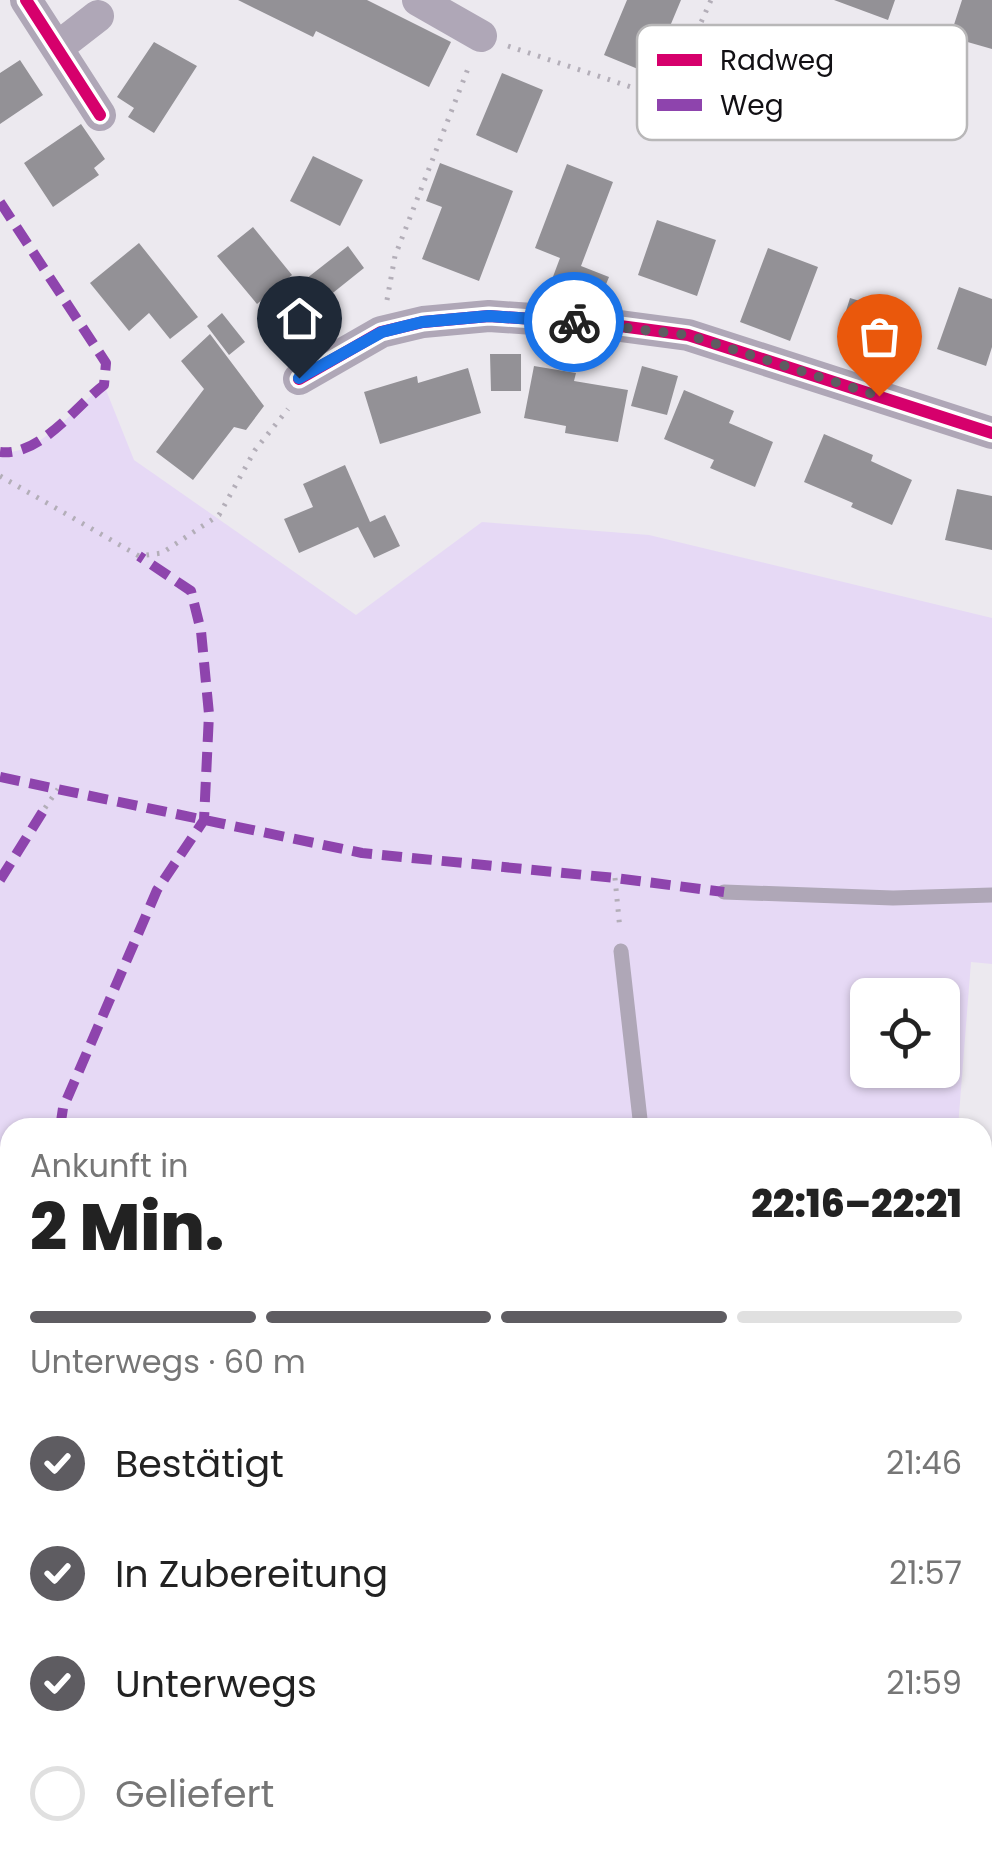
<!DOCTYPE html>
<html lang="de">
<meta charset="utf-8">
<style>
:root{--surface:#fff;--page:#f6f6f6;--text:#222;--muted:#767676;--line:#e0e0e0;--accent:#5e5c61}
body{margin:0;font-family:Poppins,sans-serif;background:var(--page);color:var(--text);height:100vh;display:flex;flex-direction:column;font-size:38px;white-space:nowrap}
*{box-sizing:border-box;margin:0}
p{font-size:32px;color:var(--muted)}
.icon{flex:none;width:55px;height:55px;fill:none;stroke:currentColor;stroke-width:2;stroke-linecap:round;stroke-linejoin:round}
.map{position:relative;flex:1;overflow:hidden}
.sheet{position:absolute;left:0px;top:1118px;width:992px;height:752px;display:flex;flex-direction:column;background:var(--surface);border-radius:30px 30px 0 0;box-shadow:0 2px 8px #0004}
.sheet>*{flex:none}
.buttons{position:absolute;left:850px;top:978px;display:grid;gap:20px}
.buttons a{display:grid;place-items:center;width:110px;height:110px;border-radius:15px;background:var(--surface);box-shadow:0 2px 8px #0004;font-size:50px}
.pin{position:absolute;display:grid;place-items:center;width:85px;height:85px;color:#fff;margin:-102px -42px;border-radius:50% 50% 50% 0;rotate:-45deg;box-shadow:0 0 10px #0007}
.pin .icon{rotate:45deg}
.courier{position:absolute;display:grid;place-items:center;width:100px;height:100px;margin:-50px;border:8px solid #1a73e8;border-radius:50%;background:#fff;color:#222;box-shadow:0 2px 12px #0007}
.summary em{font-style:normal;font-weight:800}
.summary div{display:flex;flex-direction:column-reverse}
.summary{display:flex;align-items:center;justify-content:space-between;height:170px;padding:0 30px}
h1{font-size:65px;font-weight:800;line-height:75px}
.bar{display:grid;grid-template-columns:repeat(4,1fr);gap:15px 10px;align-content:center;height:120px;padding:0 30px}
.bar i{height:12px;border-radius:8px;background:var(--line)}
.bar .active{background:var(--accent)}
.bar p{grid-column:span 4}
ol{padding:0 30px;list-style:none}
li{display:flex;align-items:center;gap:30px;height:110px}
li p{margin-inline-start:auto}
li .icon{padding:10px;border-radius:50%;background:var(--accent);color:#fff;stroke-width:4}
li:last-child{color:var(--muted)}
li i{width:55px;height:55px;border:5px solid var(--line);border-radius:50%}
.map>svg:first-child{display:block}
</style>
<div class="map">
<svg width="992" height="1869" viewBox="0 0 992 1869">
<rect width="100%" height="100%" fill="#ece9ef"/>
<path fill="#e6d9f5" fill-rule="evenodd" d="M104,385L134,460L356,615L482,522L649,535L992,618V964L971,962L958,1127L10,1128V1151L0,1149V452C39,457 75,407 104,385ZM868,995H942V1070H868Z
M983,1306L992,1310V1483L983,1481Z
M983,1565L992,1566V1869H810L809,1860H982Z"/>
<path fill="#939196" d="M238,0H367L451,42L429,87L316,31L313,37Z
M627,0H681L650,74L604,55Z
M834,0H895L888,20Z
M962,0H992V49L950,37Z
M154,42L197,66L154,133L128,117L134,108L117,97Z
M20,60L43,95L0,124V73Z
M502,73L543,90L517,153L476,135Z
M81,124L105,159L94,168L99,175L53,207L24,163Z
M313,156L363,180L340,226L290,201Z
M440,163L513,191L479,281L422,259L442,207L426,201Z
M567,164L613,182L581,266L609,277L596,309L548,290L560,258L535,248Z
M657,220L716,240L697,296L638,275Z
M253,227L292,275L257,304L217,256Z
M139,243L198,317L170,339L149,313L129,331L90,283Z
M348,246L364,268L319,304L302,282Z
M768,248L818,267L790,341L740,322Z
M959,287L992,299V347L986,366L937,349Z
M850,298L906,315L894,353L838,337Z
M222,313L245,342L229,355L207,326Z
M210,334L264,406L246,430L234,427L193,480L156,452L204,389L181,361Z
M490,354H521V391H491Z
M534,366L576,373L574,381L628,390L618,442L565,433L566,426L524,418Z
M642,366L678,376L667,415L631,406Z
M468,368L481,413L380,444L364,392L417,376L418,383Z
M684,390L734,411L729,423L773,442L755,487L710,468L714,460L664,439Z
M824,434L873,455L871,461L912,480L892,525L851,507L853,503L804,482Z
M345,465L370,522L385,515L400,546L374,558L358,527L299,553L284,519L313,507L303,484Z
M957,489L992,496V550L945,540Z
M10,1453V1483L5,1484L10,1512L0,1513V1455Z"/>
<g fill="none" stroke-linecap="round" stroke-linejoin="round">
<path stroke="#b3aeb8" stroke-width="5" stroke-dasharray="2.5 8" stroke-linecap="butt" d="M508,46L667,99L711,0
M387,300L395,256L469,66
M0,476L139,556L162,553L219,515L255,450L288,409
M45,808L58,789
M615,878L620,930"/>
<path stroke="#afa7b7" stroke-width="15" d="M724,892L893,898L992,895
M621,951L641,1128"/>
<path stroke="#afa7b7" stroke-width="32" d="M26,0L100,115
M418,0L481,36
M58,47L98,16
M299,379L381,332L423,322L489,316L605,324L688,335L992,433
M982,1272L992,1276
M0,1405L10,1404"/>
<path stroke="#8e44ad" stroke-width="10" stroke-dasharray="20 10" stroke-linecap="butt" d="M667,99L749,128
M0,202L106,363L104,385C75,407 39,457 0,452
M0,777L362,853L615,878L724,892
M0,880L45,808
M60,1128L63,1108L157,890L204,820L209,714L201,631L191,591L139,556"/>
<defs>
<path id="cycleway" d="M26,0L100,115
M299,379L381,332L423,322L489,316L605,324L688,335L992,433"/>
</defs>
<use href="#cycleway" stroke="#fff" stroke-width="19"/>
<use href="#cycleway" stroke="#d6006c" stroke-width="12"/>
</g>
<g fill="none" stroke-linecap="round" stroke-linejoin="round">
<path stroke="#5e5c61" stroke-width="10" stroke-dasharray="0 18" d="M574,322L688,335L879,396"/>
<path stroke="#1a73e8" stroke-width="12" d="M299,378L382,332L422,322L489,316L574,322"/>
</g>
<rect x="637" y="25" width="330" height="115" rx="15" fill="#fff" stroke="#b8b7b8" stroke-width="2.5"/>
<rect x="657" y="54" width="45" height="12" fill="#d6006c"/>
<rect x="657" y="99" width="45" height="12" fill="#8e44ad"/>
<g font-size="28" fill="#121014">
<text x="720" y="70">Radweg</text>
<text x="720" y="115">Weg</text>
</g>
</svg>
<div class="buttons">
<a><svg class="icon" aria-label="locate" viewBox="0 0 24 24"><circle cx="12" cy="12" r="6"/><path d="M12 2v4M12 18v4M2 12h4M18 12h4"/></svg></a>
</div>
<div class="pin" style="left:879px;top:396px;background:#ea580c"><svg class="icon" aria-label="bag" viewBox="0 0 24 24"><path d="M5 8h14l-1 12H6zM9 8a3 3 0 0 1 6 0"/></svg></div>
<div class="pin" style="left:299px;top:378px;background:#1f2937"><svg class="icon" aria-label="home" viewBox="0 0 24 24"><path d="M3 11l9-7 9 7M6 9v11h12V9"/></svg></div>
<div class="courier" style="left:574px;top:322px"><svg class="icon" aria-label="bike" viewBox="0 0 24 24"><circle cx="6" cy="16" r="4"/><circle cx="18" cy="16" r="4"/><path d="M6 16l4-8h5l3 8M10 8l3 8H6M13 5h3"/></svg></div>
<section class="sheet">
<div class="summary"><div><h1>2 Min.</h1><p>Ankunft in</p></div><em>22:16–22:21</em></div>
<div class="bar"><i class="active"></i><i class="active"></i><i class="active"></i><i></i><p>Unterwegs · 60 m</p></div>
<ol>
<li><svg class="icon" aria-label="check" viewBox="0 0 24 24"><path d="M5 12l5 5 9-10"/></svg>Bestätigt<p>21:46</p></li>
<li><svg class="icon" aria-label="check" viewBox="0 0 24 24"><path d="M5 12l5 5 9-10"/></svg>In Zubereitung<p>21:57</p></li>
<li><svg class="icon" aria-label="check" viewBox="0 0 24 24"><path d="M5 12l5 5 9-10"/></svg>Unterwegs<p>21:59</p></li>
<li><i></i>Geliefert</li>
</ol>
</section>
</div>
